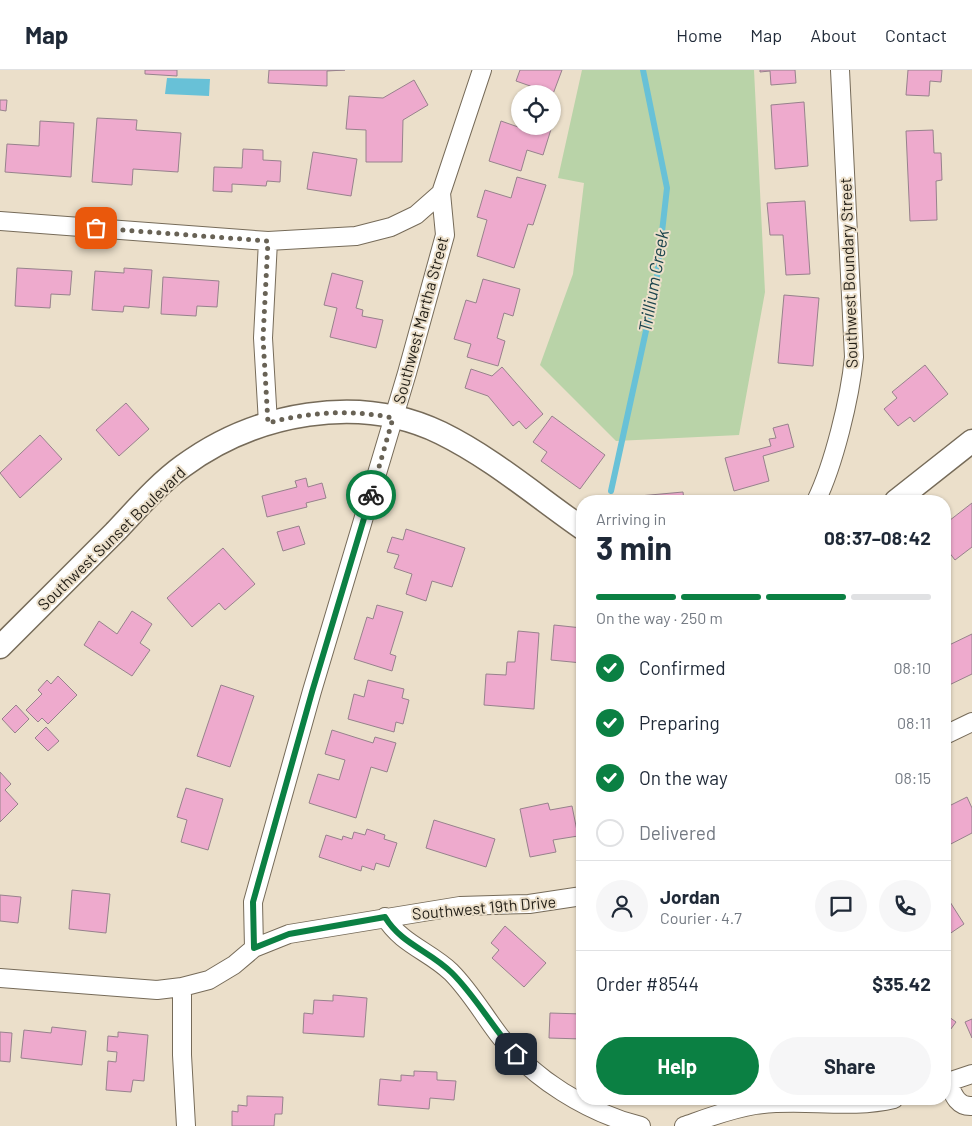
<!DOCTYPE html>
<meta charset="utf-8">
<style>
:root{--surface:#fff;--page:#f6f6f7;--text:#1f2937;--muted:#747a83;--line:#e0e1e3;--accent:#0b8043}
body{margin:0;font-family:Barlow,sans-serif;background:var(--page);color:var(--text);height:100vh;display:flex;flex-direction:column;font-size:19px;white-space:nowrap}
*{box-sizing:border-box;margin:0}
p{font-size:16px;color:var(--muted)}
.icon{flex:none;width:28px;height:28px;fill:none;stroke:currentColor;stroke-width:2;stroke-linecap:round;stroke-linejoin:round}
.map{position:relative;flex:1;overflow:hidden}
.side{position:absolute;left:576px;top:425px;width:375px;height:610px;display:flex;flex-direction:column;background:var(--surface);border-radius:20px;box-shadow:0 1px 4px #0004}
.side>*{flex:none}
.tools{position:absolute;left:511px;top:15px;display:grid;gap:10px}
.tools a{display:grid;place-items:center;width:50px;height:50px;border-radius:50%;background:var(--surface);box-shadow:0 1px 4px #0004;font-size:25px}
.pin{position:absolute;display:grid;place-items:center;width:42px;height:42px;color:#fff;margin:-21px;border-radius:10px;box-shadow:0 2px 8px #0006}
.courier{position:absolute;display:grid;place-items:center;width:50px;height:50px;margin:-25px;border:4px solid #0b8043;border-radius:50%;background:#fff;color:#222;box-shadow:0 1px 6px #0007}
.headline em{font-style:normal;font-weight:700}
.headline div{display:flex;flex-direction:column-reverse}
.headline{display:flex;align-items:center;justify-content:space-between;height:85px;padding:0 20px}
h1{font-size:32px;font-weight:700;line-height:38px}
.bar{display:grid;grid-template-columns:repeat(4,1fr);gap:8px 5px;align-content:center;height:60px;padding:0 20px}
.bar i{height:6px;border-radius:4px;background:var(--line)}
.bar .current{background:var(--accent)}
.bar p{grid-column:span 4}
.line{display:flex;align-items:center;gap:12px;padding:0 20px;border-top:1px solid var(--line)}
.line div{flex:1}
.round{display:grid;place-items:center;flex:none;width:52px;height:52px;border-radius:26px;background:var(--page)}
ol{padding:0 20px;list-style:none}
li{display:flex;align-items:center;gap:15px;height:55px}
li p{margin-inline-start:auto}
li .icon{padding:5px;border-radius:50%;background:var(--accent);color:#fff;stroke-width:4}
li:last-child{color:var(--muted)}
li i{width:28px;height:28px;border:2px solid var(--line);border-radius:50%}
.button{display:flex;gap:10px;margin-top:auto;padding:10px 20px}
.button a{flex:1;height:58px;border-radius:30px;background:var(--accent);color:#fff;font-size:20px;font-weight:700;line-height:58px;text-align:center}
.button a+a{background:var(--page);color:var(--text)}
header{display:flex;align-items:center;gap:30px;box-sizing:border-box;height:70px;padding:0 25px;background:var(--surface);border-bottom:1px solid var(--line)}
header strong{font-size:24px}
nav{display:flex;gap:28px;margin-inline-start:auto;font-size:18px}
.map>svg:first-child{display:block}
</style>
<header>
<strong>Map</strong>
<nav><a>Home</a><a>Map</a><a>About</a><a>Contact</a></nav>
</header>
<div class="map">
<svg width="972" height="1056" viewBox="0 0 972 1056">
<rect width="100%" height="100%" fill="#ebdfca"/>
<path fill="#b9d3a8" d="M582,0H754L765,222L739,365L616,371L540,295L573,204L584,113L558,108Z"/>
<path fill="#68c1d7" d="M167,8L210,9L209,26L165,24Z"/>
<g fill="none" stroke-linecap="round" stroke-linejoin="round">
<path stroke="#68c1d7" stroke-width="6" d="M611,421L656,215L667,118L643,0"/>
</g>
<path fill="#eeaacd" stroke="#97828c" d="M145,0H177V6L145,4Z
M269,0H345L327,1V16L268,13Z
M520,0H562L553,24L516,11Z
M760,0H795L796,13L771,15L770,1L760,2Z
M908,0H942L941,12L930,11L929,26L906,25Z
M414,10L428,35L403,50L402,92H366V60L346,59L349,26L383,28Z
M0,30H7L6,41L0,40Z
M804,32L808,96L775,99L771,35Z
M97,48L137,50L136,60L181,63L178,102L133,99L132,115L92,112Z
M40,51L74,53L71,107L5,102L7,74L39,76Z
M501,51L521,58L552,56L543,85L527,80L521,101L489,91Z
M933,60L934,83H941L942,110L936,111L937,150L910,151L906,61Z
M243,79L263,80V90L281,91L280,112L267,111L266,116L232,114V122L213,121L214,97L242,98Z
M313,82L357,89L351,126L307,119Z
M517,107L546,115L533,155L528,154L514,198L477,186L487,150L477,147L485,120L511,128Z
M805,131L810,204L786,205L783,165H770L767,133Z
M17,198L72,201L70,225L51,224L50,238L15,236Z
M124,198L152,200L149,238L124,236L123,242L92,240L95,201L124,203Z
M332,203L363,211L356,238L363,240L362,246L383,250L376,278L330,267L337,238L324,235Z
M163,207L219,211L217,237L197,236L196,246L161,244Z
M483,209L520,219L513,246L504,243L497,268L505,271L498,296L467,287L471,274L454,269L466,230L476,233Z
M784,225L819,228L813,296L778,293Z
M925,295L948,324L914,352L910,347L898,356L884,339L897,328L892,322Z
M502,297L543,344L526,359L519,351L513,356L488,326L465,318L471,299L492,306Z
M126,333L149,359L119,386L96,360Z
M552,346L605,385L580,419L541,391L547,382L533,372Z
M788,354L794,377L763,386L769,411L734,421L725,388L771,376L769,369L776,368L773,358Z
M40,365L62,389L20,428L0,403Z
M306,408L308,417L322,413L326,428L306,433L307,437L267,447L262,426L297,417L295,411Z
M683,422L684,431H639V426Z
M972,433V477L955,490L945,477V454Z
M299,456L305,474L283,481L277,462Z
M406,459L465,478L452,517L432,511L426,531L406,524L412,504L394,498L399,485L387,482L392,467L403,470Z
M223,478L255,514L225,540L219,533L192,557L167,528Z
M377,535L403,542L390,584L396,586L392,601L354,589L367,547L373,549Z
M132,541L152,554L140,573L150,580L132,606L84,575L99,551L117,564Z
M554,555L582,558V593L551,590Z
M518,561L539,563L534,639L484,635L486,604L506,605L507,592H515Z
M972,564V604L945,617V577Z
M58,606L77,625L48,654L42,648L38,652L26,640L42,624L38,620L47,610L51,614Z
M368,610L404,619L402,628L409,630L403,654L396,652L394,662L348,649L354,624L364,627Z
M221,615L254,626L230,697L197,686Z
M16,635L29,649L15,663L2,649Z
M46,657L59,671L48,681L35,668Z
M332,660L373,673L375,667L396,673L387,702L371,697L356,748L309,733L318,704L339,710L345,690L325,684Z
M0,702L11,714L5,720L18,734L0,752Z
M186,718L223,729L208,780L181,772L187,750L177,747Z
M967,727L972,738V763L945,777V738Z
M548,733L550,740L572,736L578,766L553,770L556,782L530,787L520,739Z
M434,750L495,769L486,797L426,778Z
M367,759L385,765L384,769L397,773L389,797L376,793L374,800L362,796L361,801L319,787L326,765L342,770L343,766L352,769L354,762L365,765Z
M72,820L110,824L106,863L69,859Z
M945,824L964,854L945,867Z
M0,825L21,827L18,853L0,851Z
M505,856L546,893L524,917L492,888L499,880L491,873Z
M333,925L367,928L364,967L303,963L304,943L313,944L314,930L333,931Z
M550,943L582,944V969L549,968Z
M945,944L956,952L945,967Z
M972,949V968L965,952Z
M52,957L86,961L82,995L21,988L24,960L51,963Z
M0,962L12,963L10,992L0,991Z
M118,962L148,965L144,1011L133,1010L131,1022L106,1020L108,991L116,992L117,982L107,981L108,966L118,967Z
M414,1001L437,1002V1010L456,1011L454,1030L430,1028L429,1039L378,1035L380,1009L401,1011V1005L414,1006Z
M247,1026L283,1027L282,1044H275L274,1056H232V1041L238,1042V1035L247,1036Z"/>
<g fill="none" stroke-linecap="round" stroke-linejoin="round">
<defs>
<path id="minor" d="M0,151L268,171L356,166L391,157L416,145L441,123
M268,353L263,268L268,171
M816,431C834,394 850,328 854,287L840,0
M945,665L972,652
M385,847C401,874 429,881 451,902C470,921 483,944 499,965C533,1009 588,1043 641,1056
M254,878L253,832L312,621L407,303L445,165L441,123L482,0
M0,908L157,920L182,917L209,910L234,895L254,878L289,864L460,836L529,834L582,826
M182,917V985L186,1056
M948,1012C953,1024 957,1037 972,1036
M945,1013L972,1004
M684,1056C707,1048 730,1039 755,1035C801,1028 848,1040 894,1029"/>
<path id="tertiary" d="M896,431L972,371
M0,577C38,539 77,500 115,462C136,440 158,414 183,396C255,343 359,323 441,363C492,388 536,426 582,458"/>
</defs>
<use href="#minor" stroke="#766b59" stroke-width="20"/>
<use href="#tertiary" stroke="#766b59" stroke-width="25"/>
<use href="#minor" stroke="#fff" stroke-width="18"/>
<use href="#tertiary" stroke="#fff" stroke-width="22"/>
</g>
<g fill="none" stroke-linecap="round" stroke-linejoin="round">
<path stroke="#686255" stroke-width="5" stroke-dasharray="0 9" d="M96,158L268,171L263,268L268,353C309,342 351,339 393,348L371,425"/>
<path stroke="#0b8043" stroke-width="6" d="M371,425L312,622L253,832L254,878L289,864L385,847C401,874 430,881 452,903C476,927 493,958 516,984"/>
</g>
<g text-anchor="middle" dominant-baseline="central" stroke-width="4" stroke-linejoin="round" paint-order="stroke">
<g font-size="16" fill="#221e16" stroke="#ebdfca">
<text transform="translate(848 203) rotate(-92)">Southwest Boundary Street</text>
<text transform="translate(420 250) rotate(-75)">Southwest Martha Street</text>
<text transform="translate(111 468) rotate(-44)">Southwest Sunset Boulevard</text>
<text transform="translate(484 837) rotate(-5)">Southwest 19th Drive</text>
</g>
<g font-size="18" font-style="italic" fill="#1b444d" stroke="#ebdfca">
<text transform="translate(653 211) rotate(-80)">Trillium Creek</text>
</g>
</g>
</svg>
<div class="tools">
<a><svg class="icon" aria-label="locate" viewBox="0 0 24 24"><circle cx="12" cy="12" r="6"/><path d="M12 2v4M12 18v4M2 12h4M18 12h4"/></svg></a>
</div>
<div class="pin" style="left:96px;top:158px;background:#ea580c"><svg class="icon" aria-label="bag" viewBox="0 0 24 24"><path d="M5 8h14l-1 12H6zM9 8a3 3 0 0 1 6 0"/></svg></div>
<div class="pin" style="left:516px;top:984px;background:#1f2937"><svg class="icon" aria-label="home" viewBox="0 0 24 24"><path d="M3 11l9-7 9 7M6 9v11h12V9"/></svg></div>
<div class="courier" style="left:371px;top:425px"><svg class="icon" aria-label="bike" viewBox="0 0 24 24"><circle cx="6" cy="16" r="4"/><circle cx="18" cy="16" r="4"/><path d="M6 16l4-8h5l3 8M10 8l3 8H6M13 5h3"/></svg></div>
<section class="side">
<div class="headline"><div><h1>3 min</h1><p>Arriving in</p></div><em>08:37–08:42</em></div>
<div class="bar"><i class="current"></i><i class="current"></i><i class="current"></i><i></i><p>On the way · 250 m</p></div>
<ol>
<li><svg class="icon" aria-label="check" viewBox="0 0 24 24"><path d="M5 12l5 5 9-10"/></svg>Confirmed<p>08:10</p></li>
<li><svg class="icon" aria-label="check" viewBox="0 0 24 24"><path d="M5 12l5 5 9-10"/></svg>Preparing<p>08:11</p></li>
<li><svg class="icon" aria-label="check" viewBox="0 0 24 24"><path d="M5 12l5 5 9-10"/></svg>On the way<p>08:15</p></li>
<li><i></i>Delivered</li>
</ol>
<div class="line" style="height:90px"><a class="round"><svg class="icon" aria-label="person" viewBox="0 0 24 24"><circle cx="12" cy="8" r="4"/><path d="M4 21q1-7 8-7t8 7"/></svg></a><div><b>Jordan</b><p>Courier · 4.7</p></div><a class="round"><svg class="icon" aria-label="chat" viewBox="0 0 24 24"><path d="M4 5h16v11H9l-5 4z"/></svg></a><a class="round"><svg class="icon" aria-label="phone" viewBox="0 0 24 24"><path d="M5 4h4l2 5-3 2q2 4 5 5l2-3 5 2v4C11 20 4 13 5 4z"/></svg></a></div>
<div class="line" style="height:65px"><div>Order #8544</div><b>$35.42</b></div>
<div class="button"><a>Help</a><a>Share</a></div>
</section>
</div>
